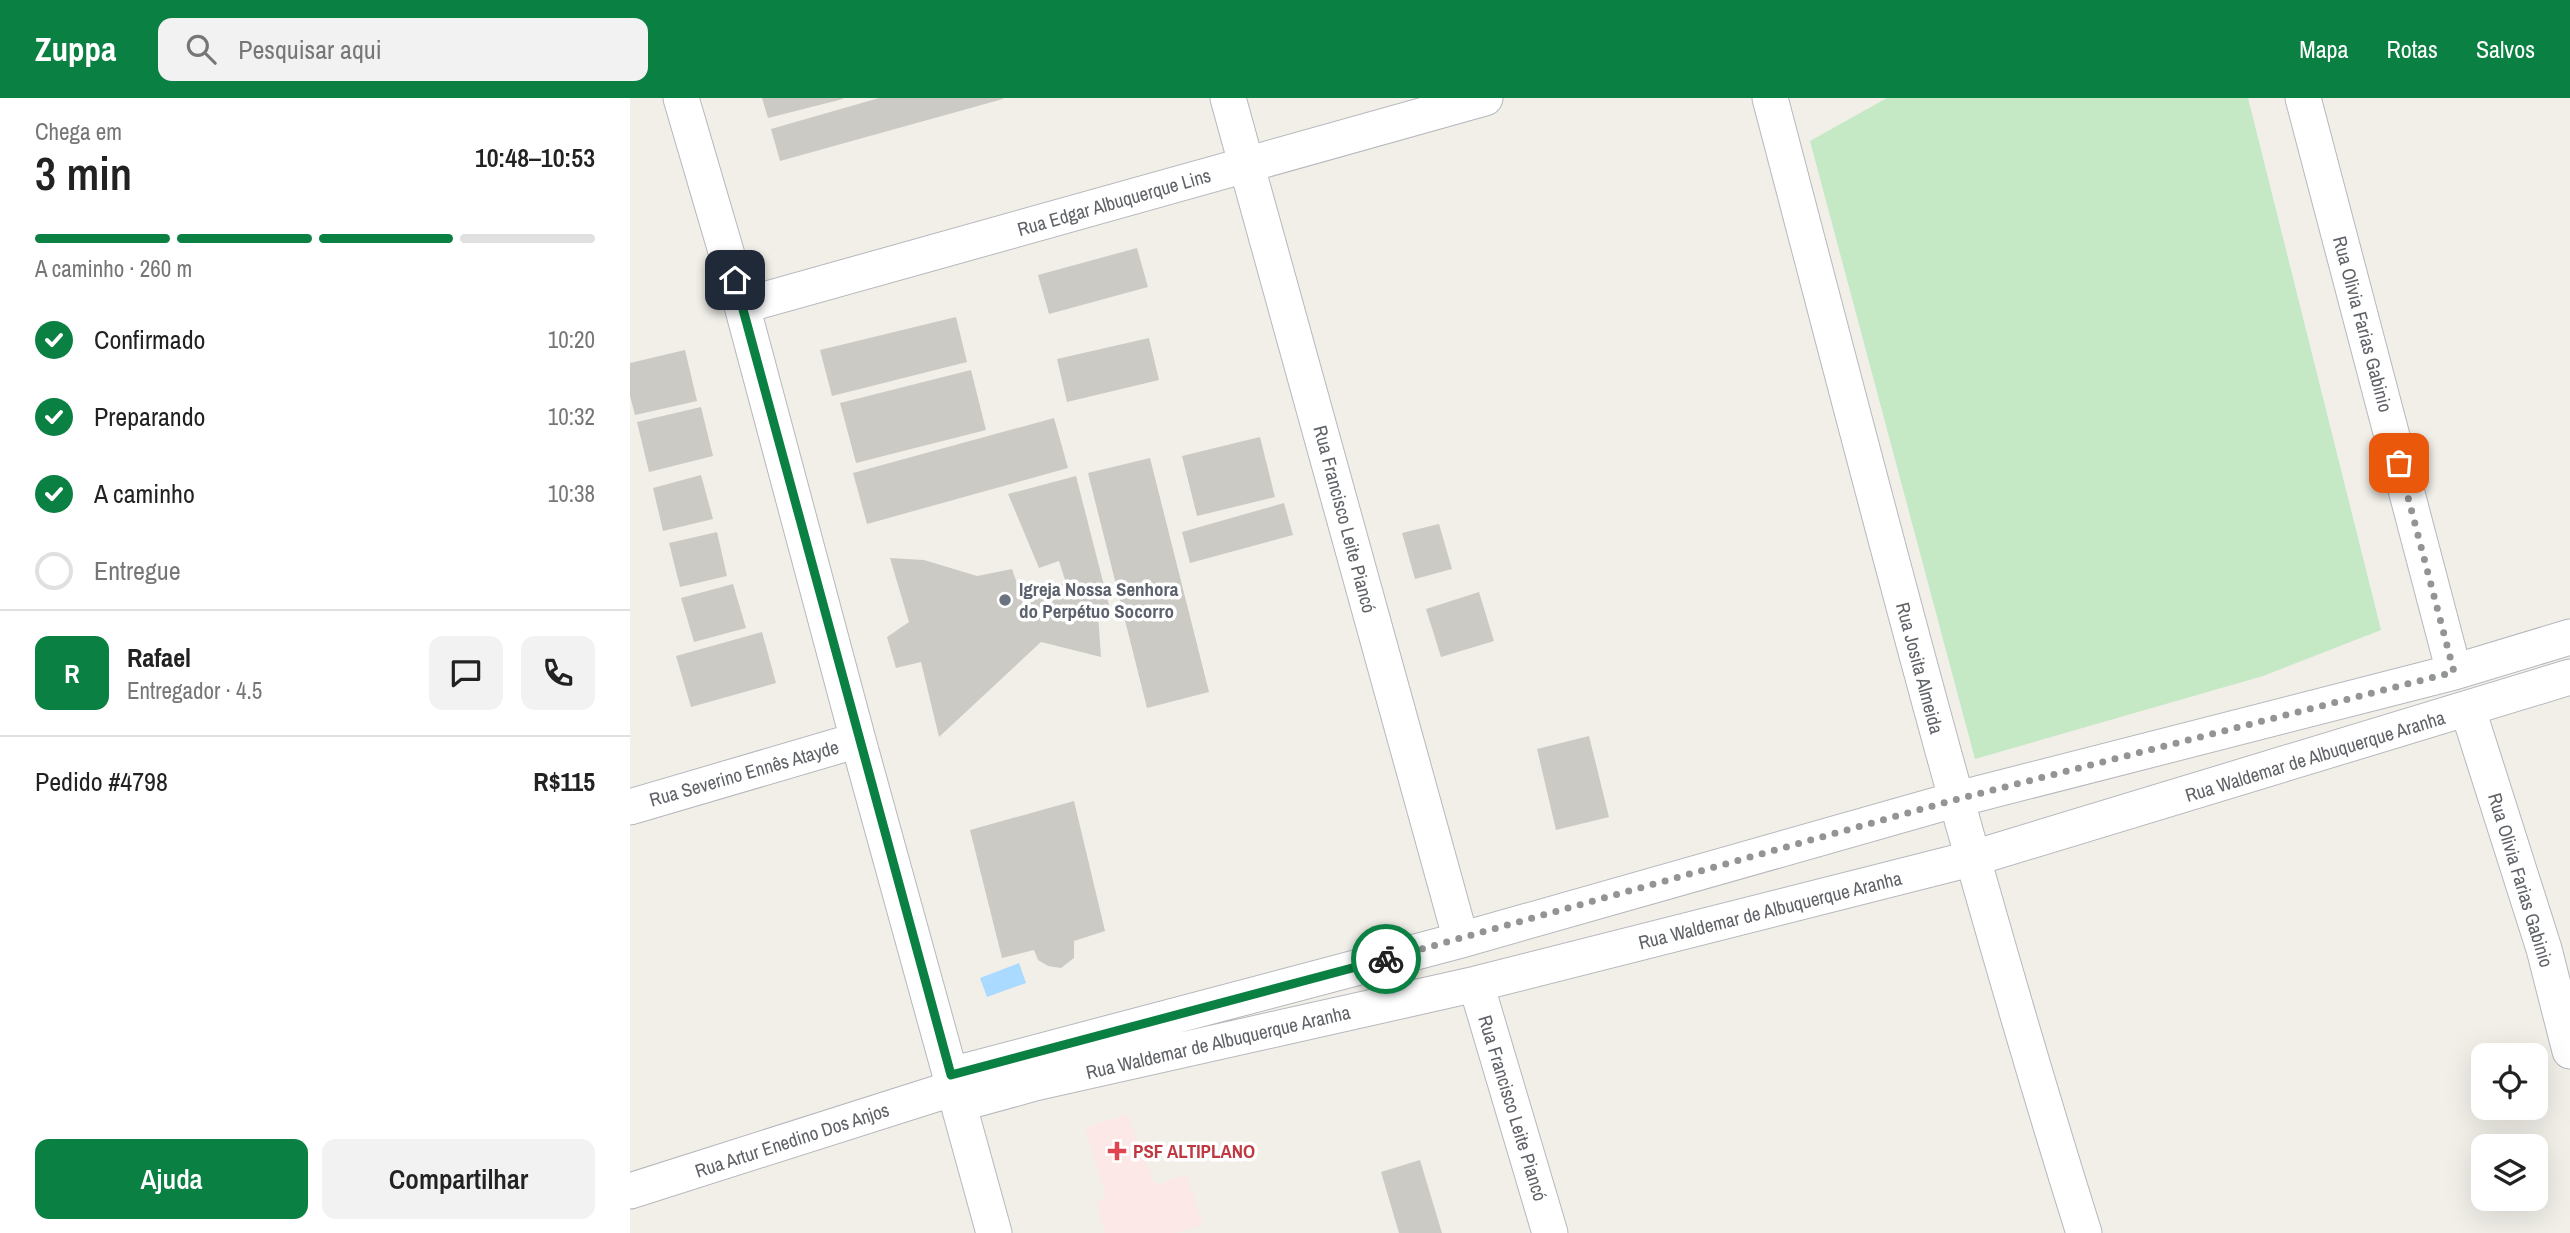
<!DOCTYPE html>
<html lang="pt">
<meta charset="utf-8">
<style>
:root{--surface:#fff;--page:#f2f2f2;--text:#222;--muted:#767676;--line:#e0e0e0;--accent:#0b8043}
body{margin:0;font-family:"Archivo Narrow",sans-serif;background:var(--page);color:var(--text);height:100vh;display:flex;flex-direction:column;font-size:26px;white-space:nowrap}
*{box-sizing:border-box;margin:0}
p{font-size:23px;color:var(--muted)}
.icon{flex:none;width:38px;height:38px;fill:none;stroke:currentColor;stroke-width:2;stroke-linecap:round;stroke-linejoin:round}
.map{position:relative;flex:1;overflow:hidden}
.side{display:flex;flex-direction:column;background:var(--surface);width:630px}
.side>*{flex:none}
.buttons{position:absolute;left:1841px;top:945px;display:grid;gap:14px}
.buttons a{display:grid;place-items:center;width:77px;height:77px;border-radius:14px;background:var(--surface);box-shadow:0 7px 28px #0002;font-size:35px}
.pin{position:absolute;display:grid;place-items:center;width:60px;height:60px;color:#fff;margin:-30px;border-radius:14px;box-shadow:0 4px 10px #0006}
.courier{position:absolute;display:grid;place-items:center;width:70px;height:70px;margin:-35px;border:5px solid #0b8043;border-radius:50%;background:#fff;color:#222;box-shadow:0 2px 9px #0007}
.overview em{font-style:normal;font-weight:600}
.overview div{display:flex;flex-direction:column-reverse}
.overview{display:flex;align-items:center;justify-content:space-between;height:119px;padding:0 35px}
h1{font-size:46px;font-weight:600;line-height:52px}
.bar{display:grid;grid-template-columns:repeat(4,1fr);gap:10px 7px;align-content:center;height:84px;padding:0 35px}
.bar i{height:9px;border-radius:5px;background:var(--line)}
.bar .selected{background:var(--accent)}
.bar p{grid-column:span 4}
.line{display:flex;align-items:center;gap:18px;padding:0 35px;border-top:2px solid var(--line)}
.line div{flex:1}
.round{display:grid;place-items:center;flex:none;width:74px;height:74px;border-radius:14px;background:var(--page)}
ol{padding:0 35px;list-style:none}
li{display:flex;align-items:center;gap:21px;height:77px}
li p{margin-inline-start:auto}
li .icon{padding:7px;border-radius:50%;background:var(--accent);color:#fff;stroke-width:4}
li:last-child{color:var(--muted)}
li i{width:38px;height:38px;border:4px solid var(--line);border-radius:50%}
.action{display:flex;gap:14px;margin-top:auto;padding:14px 35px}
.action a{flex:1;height:80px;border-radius:14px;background:var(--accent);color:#fff;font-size:28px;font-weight:600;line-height:80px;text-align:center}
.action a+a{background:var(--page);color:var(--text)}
header{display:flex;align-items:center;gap:42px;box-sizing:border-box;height:98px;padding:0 35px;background:var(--accent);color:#fff}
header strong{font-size:33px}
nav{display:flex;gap:38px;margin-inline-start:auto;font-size:24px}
.search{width:490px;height:63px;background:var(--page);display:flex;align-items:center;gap:18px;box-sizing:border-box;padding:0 24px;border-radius:14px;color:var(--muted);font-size:26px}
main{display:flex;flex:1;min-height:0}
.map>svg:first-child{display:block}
</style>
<header>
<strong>Zuppa</strong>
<div class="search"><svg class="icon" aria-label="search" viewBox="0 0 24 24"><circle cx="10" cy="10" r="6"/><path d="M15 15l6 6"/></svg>Pesquisar aqui</div>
<nav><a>Mapa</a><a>Rotas</a><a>Salvos</a></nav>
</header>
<main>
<section class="side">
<div class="overview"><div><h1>3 min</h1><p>Chega em</p></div><em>10:48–10:53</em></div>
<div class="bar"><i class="selected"></i><i class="selected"></i><i class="selected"></i><i></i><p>A caminho · 260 m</p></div>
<ol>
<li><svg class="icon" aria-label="check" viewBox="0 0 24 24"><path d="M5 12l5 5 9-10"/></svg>Confirmado<p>10:20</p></li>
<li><svg class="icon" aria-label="check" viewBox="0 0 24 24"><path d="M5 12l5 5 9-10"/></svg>Preparando<p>10:32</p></li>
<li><svg class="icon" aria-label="check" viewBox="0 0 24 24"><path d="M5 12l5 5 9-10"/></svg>A caminho<p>10:38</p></li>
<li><i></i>Entregue</li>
</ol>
<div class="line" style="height:126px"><b class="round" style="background:var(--accent);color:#fff">R</b><div><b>Rafael</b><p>Entregador · 4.5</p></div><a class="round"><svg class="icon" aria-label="chat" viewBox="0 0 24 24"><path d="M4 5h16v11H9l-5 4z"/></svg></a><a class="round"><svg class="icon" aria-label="phone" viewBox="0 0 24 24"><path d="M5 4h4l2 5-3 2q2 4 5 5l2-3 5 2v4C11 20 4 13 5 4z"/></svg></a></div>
<div class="line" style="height:91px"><div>Pedido #4798</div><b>R$115</b></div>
<div class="action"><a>Ajuda</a><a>Compartilhar</a></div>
</section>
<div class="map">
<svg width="1940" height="1135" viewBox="0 0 1940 1135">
<rect width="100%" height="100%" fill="#f1efe8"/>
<path fill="#fce8e6" d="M497,1016L525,1087L556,1077L573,1127L545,1135H475L467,1104L476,1098L455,1030Z"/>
<path fill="#c5e8c5" d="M1257,0H1618L1751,532L1633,578L1345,661L1180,43Z"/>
<path fill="#aadaff" d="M389,865L396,885L357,899L350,880Z"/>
<path fill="#cccac5" d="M132,0H213V1L138,20Z
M249,0H373V1L150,63L141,31Z
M507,150L518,189L419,216L408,177Z
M326,219L337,264L202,298L190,252Z
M519,240L529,282L437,304L427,261Z
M55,252L67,303L5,317L0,298V265Z
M341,272L356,332L226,365L210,305Z
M71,309L83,358L19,374L7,324Z
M424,320L438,370L237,426L223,375Z
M630,339L645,399L567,418L552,358Z
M520,360L579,594L517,610L458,375Z
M71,377L83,421L33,433L23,390Z
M446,378L480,511L468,516L471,559L411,544L309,639L291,564L266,570L257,539L279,524L260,460L294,462L347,478L382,471L390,494L436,485L429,463L409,470L378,396Z
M654,405L663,437L560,465L552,434Z
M809,426L822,471L785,481L772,435Z
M87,434L97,478L50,489L39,445Z
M103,486L116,530L64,544L51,500Z
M849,494L864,543L811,559L796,511Z
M132,534L146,585L61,609L46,558Z
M959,638L979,719L926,732L907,651Z
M444,703L475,833L444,843V860L431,870L418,868L408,862L404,852L372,860L340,732Z
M790,1062L812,1135H769L751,1074Z"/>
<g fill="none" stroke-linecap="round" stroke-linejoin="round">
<defs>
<path id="minor" d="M51,0L112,208L228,642L364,1135
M598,0L831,842
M1140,0C1240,380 1336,760 1454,1135
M1673,0L1824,574
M112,208L855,0
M1838,612L1914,851L1940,953
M0,709L228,642
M846,886L920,1135
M321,977L831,842L1324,702L1824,574L1940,539
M329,1006L405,985L846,886L1344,760L1940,579
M0,1093L324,990"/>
</defs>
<use href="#minor" stroke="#b5b8bc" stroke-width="37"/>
<use href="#minor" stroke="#fff" stroke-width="35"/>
</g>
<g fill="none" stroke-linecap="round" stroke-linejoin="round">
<path stroke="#929495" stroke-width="7" stroke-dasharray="0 12.6" d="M756,861L1324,702L1824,574L1769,365"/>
<path stroke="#0b8043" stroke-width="9" d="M105,182L321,977L756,861"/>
</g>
<circle fill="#6b7280" stroke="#fff" stroke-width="2.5" cx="375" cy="502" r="7"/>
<path fill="#e0444e" stroke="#fff" stroke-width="2.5" d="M483.5 1042.5h7v7h7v7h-7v7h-7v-7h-7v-7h7z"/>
<g text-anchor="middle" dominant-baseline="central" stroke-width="7" stroke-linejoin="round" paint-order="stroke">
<g font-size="19" fill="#5f6368" stroke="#fff">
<text transform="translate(484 104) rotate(-16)">Rua Edgar Albuquerque Lins</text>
<text transform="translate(1733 226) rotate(75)">Rua Olivia Farias Gabinio</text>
<text transform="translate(715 421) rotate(75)">Rua Francisco Leite Piancó</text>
<text transform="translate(1290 570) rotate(75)">Rua Josita Almeida</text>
<text transform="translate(1685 658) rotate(-17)">Rua Waldemar de Albuquerque Aranha</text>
<text transform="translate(114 675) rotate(-16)">Rua Severino Ennês Atayde</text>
<text transform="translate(1891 782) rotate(73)">Rua Olivia Farias Gabinio</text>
<text transform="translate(1140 812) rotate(-14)">Rua Waldemar de Albuquerque Aranha</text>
<text transform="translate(588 944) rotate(-13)">Rua Waldemar de Albuquerque Aranha</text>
<text transform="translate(883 1010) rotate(73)">Rua Francisco Leite Piancó</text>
<text transform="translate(162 1042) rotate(-18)">Rua Artur Enedino Dos Anjos</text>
</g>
<g font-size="19" font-weight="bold" fill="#5b616d" stroke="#fff" text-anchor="start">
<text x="389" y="491">Igreja Nossa Senhora<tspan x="389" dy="22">do Perpétuo Socorro</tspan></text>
</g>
<g font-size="19" font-weight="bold" fill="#be3a42" stroke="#fff" text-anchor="start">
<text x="503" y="1053">PSF ALTIPLANO</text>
</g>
</g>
</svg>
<div class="buttons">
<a><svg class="icon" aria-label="locate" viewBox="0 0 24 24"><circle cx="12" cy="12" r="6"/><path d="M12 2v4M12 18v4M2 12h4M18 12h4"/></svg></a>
<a><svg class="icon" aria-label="layers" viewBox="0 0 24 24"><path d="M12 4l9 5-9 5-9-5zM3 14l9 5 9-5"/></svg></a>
</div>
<div class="pin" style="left:1769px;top:365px;background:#ea580c"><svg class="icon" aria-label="bag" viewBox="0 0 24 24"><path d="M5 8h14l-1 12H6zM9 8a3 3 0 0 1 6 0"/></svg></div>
<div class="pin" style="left:105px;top:182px;background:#1f2937"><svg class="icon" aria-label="home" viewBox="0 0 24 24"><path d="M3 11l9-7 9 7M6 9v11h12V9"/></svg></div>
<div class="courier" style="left:756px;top:861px"><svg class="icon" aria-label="bike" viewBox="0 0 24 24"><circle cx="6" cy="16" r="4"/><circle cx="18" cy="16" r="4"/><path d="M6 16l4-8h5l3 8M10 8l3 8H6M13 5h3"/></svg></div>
</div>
</main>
